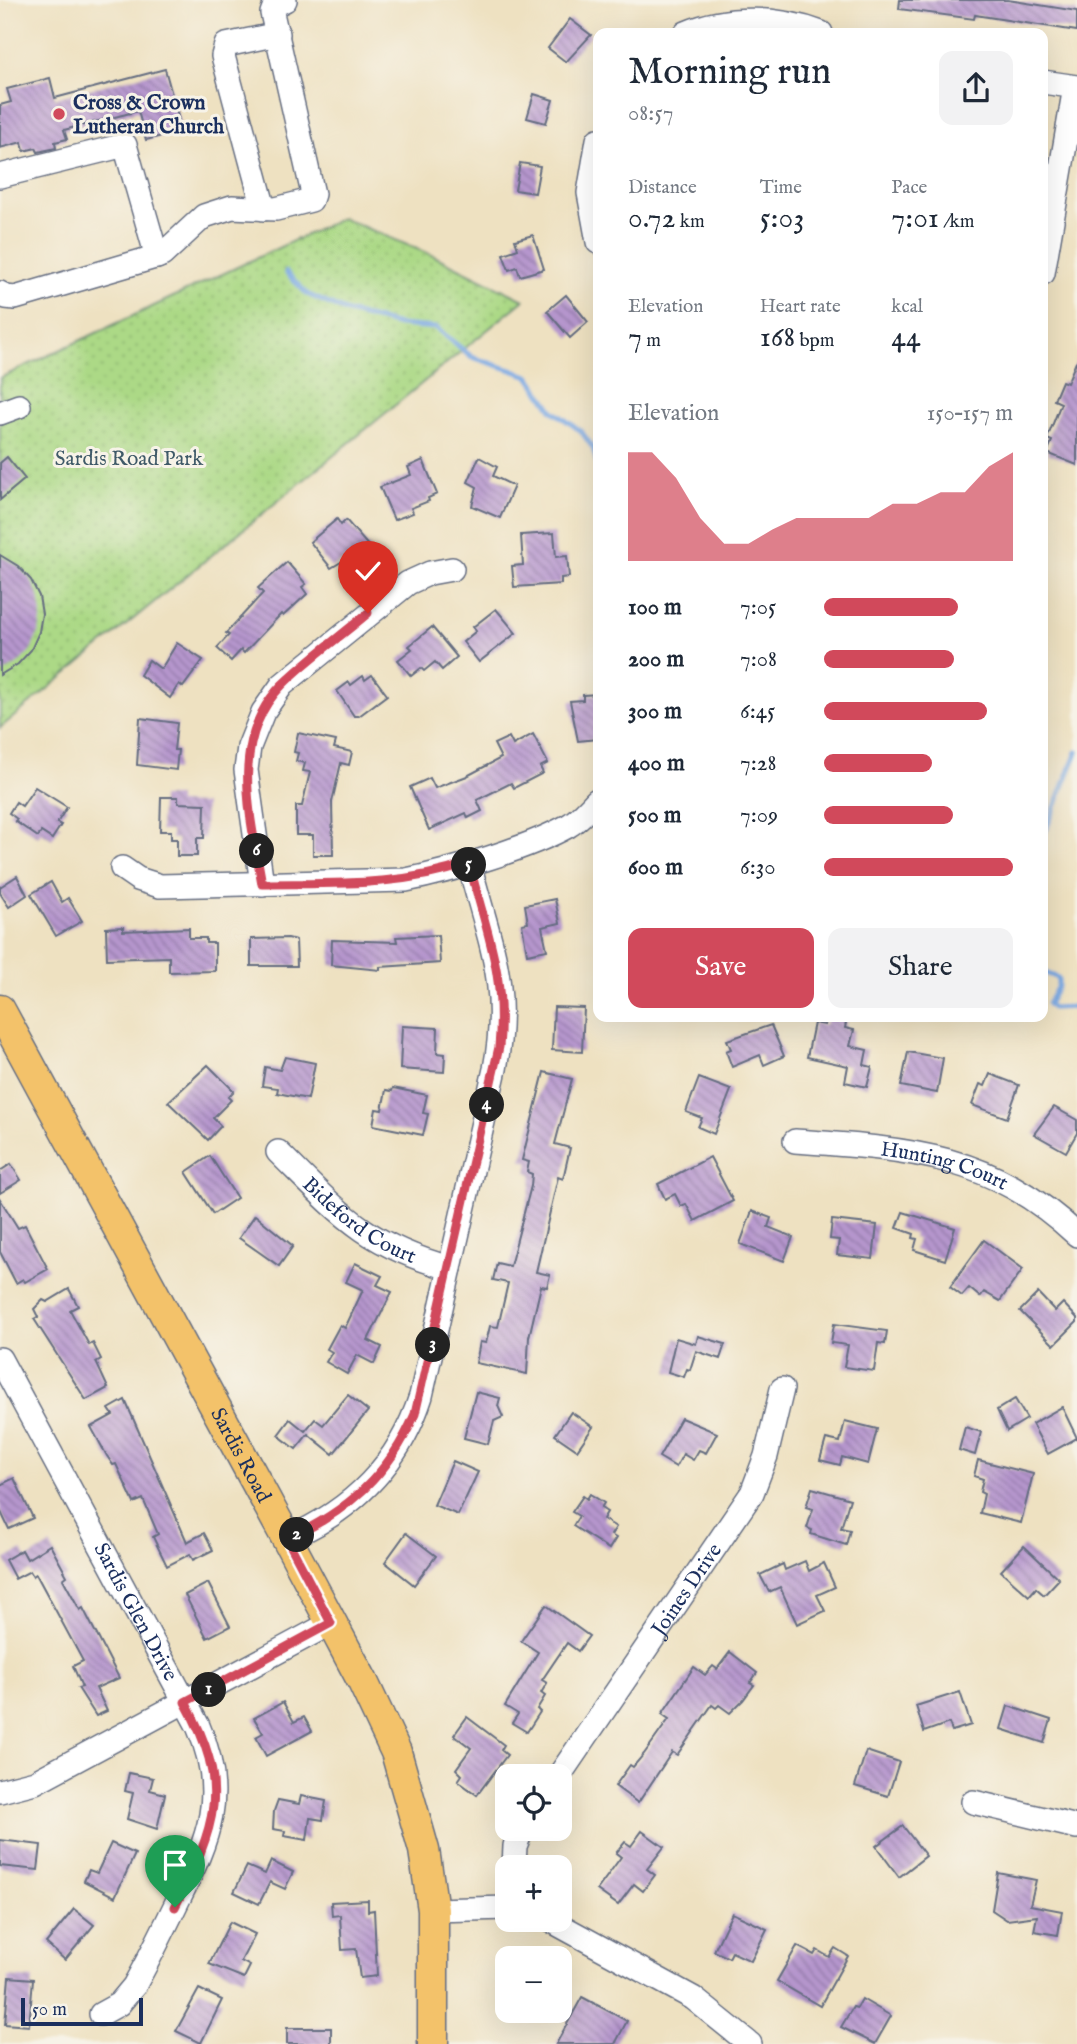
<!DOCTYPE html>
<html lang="en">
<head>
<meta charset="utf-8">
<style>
	body { margin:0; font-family:"IM FELL English",serif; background:#f2f2f3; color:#1f2937; height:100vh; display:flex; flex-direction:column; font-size:26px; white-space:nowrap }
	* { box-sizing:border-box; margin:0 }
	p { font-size:23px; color:#747a83 }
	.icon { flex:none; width:38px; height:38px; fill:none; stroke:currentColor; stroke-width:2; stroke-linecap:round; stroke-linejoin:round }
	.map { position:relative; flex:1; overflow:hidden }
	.panel { position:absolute; left:593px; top:28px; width:455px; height:994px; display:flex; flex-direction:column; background:#fff; border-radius:14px; box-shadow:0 7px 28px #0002 }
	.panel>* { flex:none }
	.tools { position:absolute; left:495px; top:1764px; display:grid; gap:14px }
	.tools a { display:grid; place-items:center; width:77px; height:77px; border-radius:14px; background:#fff; box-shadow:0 7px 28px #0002; font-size:35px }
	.scale { position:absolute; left:21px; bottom:18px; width:122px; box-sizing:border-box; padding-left:7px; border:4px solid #1b2f5e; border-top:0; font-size:19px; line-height:24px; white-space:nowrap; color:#1b2f5e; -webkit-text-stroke:5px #f7f3e8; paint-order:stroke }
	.pin { position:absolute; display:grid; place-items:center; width:60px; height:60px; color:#fff; margin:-72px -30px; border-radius:50% 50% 50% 0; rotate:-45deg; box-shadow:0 0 7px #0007 }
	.pin .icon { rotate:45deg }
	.km { position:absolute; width:35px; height:35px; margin:-18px; border-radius:50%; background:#222; color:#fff; font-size:19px; line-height:35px; text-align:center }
	.round { display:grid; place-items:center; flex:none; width:74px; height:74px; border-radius:14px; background:#f2f2f3 }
	.headline { display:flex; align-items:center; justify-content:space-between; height:119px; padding:0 35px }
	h1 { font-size:38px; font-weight:600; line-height:52px }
	.metrics { display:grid; grid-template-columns:repeat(3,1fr); gap:10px; height:119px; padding:7px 35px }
	.metrics div { display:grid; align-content:center }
	.metrics b { font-size:30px; font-weight:600 }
	.metrics small { font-size:19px; font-weight:400 }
	.metrics p { font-size:19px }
	.chart { height:196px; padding:14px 35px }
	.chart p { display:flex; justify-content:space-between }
	.chart svg { width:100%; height:126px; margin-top:7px; fill:#d1495b; opacity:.7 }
	.primary-button { display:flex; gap:14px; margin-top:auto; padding:14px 35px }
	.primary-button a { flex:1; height:80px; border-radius:14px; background:#d1495b; color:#fff; font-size:28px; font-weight:600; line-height:80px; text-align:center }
	.primary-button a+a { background:#f2f2f3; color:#1f2937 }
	ul { padding:0 35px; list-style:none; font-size:23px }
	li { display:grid; grid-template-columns:112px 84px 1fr; align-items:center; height:52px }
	li i { height:18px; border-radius:9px; background:#d1495b }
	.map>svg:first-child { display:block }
	.grass { fill:url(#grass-dots); stroke:#648472; stroke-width:2 }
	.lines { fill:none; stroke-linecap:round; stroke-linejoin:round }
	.stream { stroke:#79a8e3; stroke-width:5 }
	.building { fill:url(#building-back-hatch) }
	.minor-casing { stroke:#656d81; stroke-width:26 }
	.major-casing { stroke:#656d81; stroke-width:33 }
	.minor { stroke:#fff; stroke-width:23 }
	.major { stroke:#f3c26a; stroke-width:30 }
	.route-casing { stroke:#fff; stroke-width:14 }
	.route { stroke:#d1495b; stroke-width:9 }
	.poi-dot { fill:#d1495b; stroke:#f7f3e8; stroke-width:2.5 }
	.labels { text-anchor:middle; stroke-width:6; stroke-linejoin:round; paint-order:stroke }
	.poi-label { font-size:21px; font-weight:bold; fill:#1b2f5e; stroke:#f7f3e8; text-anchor:start }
	.park-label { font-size:21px; fill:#3f5a68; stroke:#f7f3e8 }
	.street-label { font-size:21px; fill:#1b2f5e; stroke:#f7f3e8 }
</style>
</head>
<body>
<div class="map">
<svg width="1077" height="2044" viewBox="0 0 1077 2044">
	<defs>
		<pattern id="grass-dots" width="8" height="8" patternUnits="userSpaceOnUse" patternTransform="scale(1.75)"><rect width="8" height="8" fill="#acd986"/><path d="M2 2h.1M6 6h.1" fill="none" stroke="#93bb76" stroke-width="1.8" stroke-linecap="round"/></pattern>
		<pattern id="building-back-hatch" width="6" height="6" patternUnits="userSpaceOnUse" patternTransform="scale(1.75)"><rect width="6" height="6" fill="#b696cd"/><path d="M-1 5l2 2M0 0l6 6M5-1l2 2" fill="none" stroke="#937baa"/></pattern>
	</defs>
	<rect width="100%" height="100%" fill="#f7f3e8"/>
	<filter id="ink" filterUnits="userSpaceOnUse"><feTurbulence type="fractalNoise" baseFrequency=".0143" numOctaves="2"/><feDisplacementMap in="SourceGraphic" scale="14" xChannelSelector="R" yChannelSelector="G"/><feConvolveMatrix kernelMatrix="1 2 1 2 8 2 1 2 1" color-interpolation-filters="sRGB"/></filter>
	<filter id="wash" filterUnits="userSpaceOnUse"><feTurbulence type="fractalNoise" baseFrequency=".00686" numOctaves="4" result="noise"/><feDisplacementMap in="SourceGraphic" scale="28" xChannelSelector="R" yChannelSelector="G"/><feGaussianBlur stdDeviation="1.57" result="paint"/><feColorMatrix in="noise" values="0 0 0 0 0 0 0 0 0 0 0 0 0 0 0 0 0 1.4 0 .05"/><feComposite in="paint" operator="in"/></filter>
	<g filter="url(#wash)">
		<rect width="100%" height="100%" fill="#eee1c1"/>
		<polygon class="grass" points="342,218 434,256 524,300 0,728 0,378"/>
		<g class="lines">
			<g class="stream">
				<polyline points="286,272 307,294 347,312 399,325 436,328 472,357 529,376 553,411 581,431 593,448 598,466"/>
				<polyline points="1043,837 1077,752"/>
				<polyline points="1043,972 1058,978 1058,986 1048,1004 1052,1008 1077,1007"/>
			</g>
		</g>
		<g id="blocks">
			<g class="building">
				<polygon points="900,0 1008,0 1077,11 1077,31 975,15 974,19 899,9"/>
				<polygon points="570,19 591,35 566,62 548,48"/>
				<polygon points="165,69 182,131 146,140 138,111 64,130 67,139 55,142 56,148 38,152 36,148 24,151 22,142 0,148 0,105 11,102 7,89 50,78 55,98"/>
				<polygon points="534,94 553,100 546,123 527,118"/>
				<polygon points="520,163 540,166 535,193 515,190"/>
				<polygon points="533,235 544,269 520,276 517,267 509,270 503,254 518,249 515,240"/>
				<polygon points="566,295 588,322 570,338 547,311"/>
				<polygon points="1077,360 1077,465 1047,453 1052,441 1047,439 1061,403 1054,400 1062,381 1067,383"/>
				<polygon points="7,457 25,479 0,500 0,463"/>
				<polygon points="479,457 497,467 493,476 514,486 500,518 472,506 477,487 468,482"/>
				<polygon points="423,460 437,494 428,498 429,501 411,508 413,513 394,520 380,487 411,475 408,467"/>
				<polygon points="337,519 341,525 346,520 371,549 356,561 351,556 331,568 310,542"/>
				<polygon points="554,533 556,557 567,556 569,577 561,578 561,584 514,587 512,566 523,565 521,535"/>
				<polygon points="0,555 18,566 31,580 39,596 42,614 39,632 31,650 18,664 0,675"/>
				<polygon points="287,562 306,584 302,587 307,594 283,616 281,614 244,653 241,650 231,661 217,648 229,635 226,633 263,593 258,588"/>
				<polygon points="496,609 516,633 479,662 463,642 476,631 473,627"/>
				<polygon points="432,627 457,657 442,670 435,662 424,671 421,668 411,676 398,660 412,649 409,646"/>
				<polygon points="177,643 203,660 183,687 179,684 170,698 140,675 149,660 161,669"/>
				<polygon points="372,675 387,695 359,716 354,716 337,691 349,682 351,685 363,676 365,680"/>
				<polygon points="598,694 597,739 578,741 570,701 583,700 583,695"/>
				<polygon points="140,718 177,723 174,750 178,750 176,770 137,765"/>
				<polygon points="298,733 336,741 334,748 352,752 349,765 341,763 332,802 333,855 313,855 313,835 296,835 296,806 302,806 310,772 303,771 305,763 296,761 298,753 294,752"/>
				<polygon points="533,734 548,763 540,767 543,773 514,788 511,783 477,800 482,811 468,818 466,813 429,830 410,787 430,778 435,788 467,776 501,758 494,744 509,737 513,745"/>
				<polygon points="35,787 67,807 57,823 61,825 52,839 41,832 38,837 15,821 17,819 9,813 16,802 22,806"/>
				<polygon points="161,797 178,797 178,803 205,804 204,838 197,838 197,856 177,856 177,839 171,839 171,831 160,831"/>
				<polygon points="17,876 27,895 9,907 0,893 0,887"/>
				<polygon points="51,882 62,902 68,898 82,921 56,936 31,894"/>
				<polygon points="555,899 560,923 542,927 547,950 527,954 522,924 528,923 525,905"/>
				<polygon points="123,927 123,931 189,928 189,938 206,938 206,943 215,943 215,971 169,972 169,957 107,959 106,928"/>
				<polygon points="438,935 440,963 380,967 380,970 331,965 332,940 397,942 396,937"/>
				<polygon points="288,938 296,940 297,966 251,966 251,939"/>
				<polygon points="554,1007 584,1008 582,1052 552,1050"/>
				<polygon points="827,1017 847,1017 845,1028 854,1030 850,1046 867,1050 864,1065 872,1067 867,1087 845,1082 848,1066 807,1057 814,1023 825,1025"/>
				<polygon points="771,1025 784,1056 764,1065 760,1055 732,1067 726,1051 731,1049 727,1040"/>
				<polygon points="402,1026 438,1028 437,1053 445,1054 444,1072 400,1069"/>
				<polygon points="908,1052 943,1058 937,1093 901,1086"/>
				<polygon points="285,1057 315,1063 308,1099 277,1093 278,1088 262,1086 265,1067 280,1070"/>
				<polygon points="208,1065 234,1091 228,1097 231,1100 213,1118 221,1126 208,1140 168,1102"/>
				<polygon points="544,1072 572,1079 555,1144 570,1148 563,1179 558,1177 536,1272 550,1275 547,1287 541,1286 529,1337 527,1374 476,1363 480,1342 486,1343 490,1326 498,1327 508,1283 493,1280 497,1263 510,1266 531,1186 532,1174 527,1172 529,1162 522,1160"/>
				<polygon points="990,1074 1019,1085 1007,1118 972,1105 980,1084 985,1086"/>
				<polygon points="699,1078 731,1090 714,1134 698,1127 702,1118 686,1112"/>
				<polygon points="393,1088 427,1095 423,1113 428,1114 423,1135 373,1125 376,1109 382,1110 386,1090 392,1091"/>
				<polygon points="1054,1107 1077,1120 1077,1133 1066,1152 1034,1134"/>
				<polygon points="210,1156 237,1198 213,1214 186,1172"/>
				<polygon points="710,1157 733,1201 695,1221 686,1204 681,1206 675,1194 665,1199 658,1184"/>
				<polygon points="11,1164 21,1180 0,1193 0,1171"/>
				<polygon points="0,1199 18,1228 25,1225 48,1269 25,1282 23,1279 16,1283 0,1252"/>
				<polygon points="752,1211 771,1218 768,1227 793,1237 784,1261 740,1244"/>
				<polygon points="903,1212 955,1228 945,1260 914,1250 917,1239 913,1238 914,1234 897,1228"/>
				<polygon points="255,1215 293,1246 279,1266 239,1238"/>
				<polygon points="832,1220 877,1225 873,1259 837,1255 839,1240 830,1239"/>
				<polygon points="984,1240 1023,1269 1000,1301 984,1292 980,1297 969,1288 962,1296 950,1287"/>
				<polygon points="355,1263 382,1276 377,1285 392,1292 368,1340 382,1347 374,1364 357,1355 347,1374 326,1362 332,1352 327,1349 340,1325 345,1328 363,1290 346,1282"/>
				<polygon points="69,1289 78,1306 70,1310 89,1345 93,1343 101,1359 96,1362 108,1388 86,1400 34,1319 38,1317 34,1309 43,1300 47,1302"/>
				<polygon points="1038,1293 1055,1311 1063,1303 1077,1318 1077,1322 1054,1345 1020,1311"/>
				<polygon points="834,1324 887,1331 885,1344 878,1343 874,1371 844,1367 848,1345 831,1343"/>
				<polygon points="698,1336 725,1344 720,1359 696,1351 690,1370 687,1369 684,1377 668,1372 676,1338 696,1344"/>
				<polygon points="476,1392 500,1398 498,1406 503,1417 494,1421 488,1444 464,1438"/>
				<polygon points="348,1395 368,1411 333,1454 308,1434 296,1449 278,1435 290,1419 305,1431 315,1419 323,1425"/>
				<polygon points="1015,1399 1027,1419 1007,1431 997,1410"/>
				<polygon points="125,1400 187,1542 204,1533 213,1550 193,1560 190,1554 167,1566 153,1537 158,1534 143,1499 134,1503 116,1464 113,1465 107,1456 91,1427 113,1415 109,1409"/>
				<polygon points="1062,1407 1077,1438 1048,1454 1032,1424"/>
				<polygon points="571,1412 593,1427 577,1450 555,1435"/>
				<polygon points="681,1418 717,1433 706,1453 699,1450 693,1460 683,1454 676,1467 659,1457"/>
				<polygon points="845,1421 877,1429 868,1464 842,1457 840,1465 820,1460 826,1439 840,1442"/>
				<polygon points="965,1427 981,1432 975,1455 959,1450"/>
				<polygon points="978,1460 1033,1474 1021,1523 980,1513 984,1494 980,1492 983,1479 974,1476"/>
				<polygon points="453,1461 478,1472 458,1515 434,1505"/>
				<polygon points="14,1478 33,1518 9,1529 0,1510 0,1485"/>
				<polygon points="812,1488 850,1499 841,1528 850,1530 846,1545 811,1534 812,1530 807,1528 813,1509 806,1507"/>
				<polygon points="590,1494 604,1503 601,1508 607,1512 603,1519 616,1527 611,1535 616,1538 609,1549 573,1526 579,1516 572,1512 583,1496 587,1499"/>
				<polygon points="406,1533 436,1556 414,1585 385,1562"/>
				<polygon points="50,1545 67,1576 63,1579 80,1610 83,1608 119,1678 96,1688 107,1711 96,1716 78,1688 82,1687 73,1666 83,1661 36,1574 33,1576 30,1571 15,1579 5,1560 22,1550 27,1559"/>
				<polygon points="1024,1546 1059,1579 1044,1595 1036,1588 1029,1596 1001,1571"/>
				<polygon points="805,1561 809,1571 824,1563 835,1587 817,1595 825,1611 797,1624 780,1587 769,1592 760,1575 783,1564 785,1570"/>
				<polygon points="208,1583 230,1626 207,1638 185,1595"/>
				<polygon points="546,1605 589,1636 578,1651 567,1643 542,1680 547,1683 541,1693 545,1696 537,1709 540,1712 527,1732 512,1723 518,1714 505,1706 538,1652 521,1641"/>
				<polygon points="730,1652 757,1673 750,1683 754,1685 743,1700 730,1713 719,1705 716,1708 712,1705 677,1755 672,1752 638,1803 615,1786 630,1765 633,1767 644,1754 669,1719 662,1714 694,1667 705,1675 713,1666 717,1669"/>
				<polygon points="960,1692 971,1725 952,1731 949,1723 924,1732 916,1706"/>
				<polygon points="283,1702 294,1722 304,1717 312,1731 266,1756 256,1737 263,1733 254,1718"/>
				<polygon points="1008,1706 1051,1720 1044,1743 1001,1729"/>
				<polygon points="467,1717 504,1745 501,1750 507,1755 477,1795 458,1781 462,1775 456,1769 471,1748 454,1735"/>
				<polygon points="866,1751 899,1762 888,1796 855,1786"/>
				<polygon points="129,1773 153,1778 150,1790 165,1794 157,1829 127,1819 133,1793 125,1791"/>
				<polygon points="301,1796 326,1801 323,1820 310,1818 307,1840 284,1836 285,1831 273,1829 274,1811 278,1800 299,1804"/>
				<polygon points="903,1826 926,1856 899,1877 876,1846"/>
				<polygon points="642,1831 664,1847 647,1869 655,1875 643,1891 634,1884 618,1905 597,1890 621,1857 616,1853 625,1842 631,1846"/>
				<polygon points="0,1840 41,1845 38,1870 0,1866"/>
				<polygon points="111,1843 135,1854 115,1897 84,1881 89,1870 97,1873"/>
				<polygon points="271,1861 293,1872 285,1889 270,1882 259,1904 234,1892 247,1866 265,1874"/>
				<polygon points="998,1873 1036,1880 1030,1905 1062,1911 1058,1935 1034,1931 1037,1916 1007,1920 992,1910"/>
				<polygon points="368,1900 368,1911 374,1910 377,1976 360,1978 356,1949 342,1950 340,1915 332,1916 331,1902"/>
				<polygon points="74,1909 94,1925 65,1960 46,1943"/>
				<polygon points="732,1913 767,1929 751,1961 732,1952 729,1958 714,1951"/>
				<polygon points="230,1922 255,1934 241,1961 250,1966 244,1978 209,1964"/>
				<polygon points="797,1946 814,1955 817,1950 829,1957 835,1948 848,1956 820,2006 777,1981"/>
				<polygon points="9,1977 33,1979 29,2026 5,2024"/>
				<polygon points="199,1989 222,2000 201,2043 176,2031"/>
				<polygon points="582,1997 627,2021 615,2044 556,2044"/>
				<polygon points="862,1999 891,2016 875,2044 841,2027 853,2007 857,2008"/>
				<rect x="287" y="2028" width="44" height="16"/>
			</g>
		</g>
	</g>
	<g filter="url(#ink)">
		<use href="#blocks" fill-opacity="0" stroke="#656d81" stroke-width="2"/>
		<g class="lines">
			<defs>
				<g id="minor">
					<path d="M686,33C727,15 779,17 821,33"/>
					<polyline points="1043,82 1077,87"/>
					<polyline points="598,140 589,193 598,242"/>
					<polyline points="0,176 125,145 157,257"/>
					<polyline points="264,209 223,56 226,45 278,34"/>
					<polyline points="1043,273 1075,87"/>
					<polyline points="0,293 6,297 15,298 162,255 204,216 232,207 276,209 311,200 313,194 272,13 275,5 285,0"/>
					<polyline points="0,413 19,406"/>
					<path d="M122,868L138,879L160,886L406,880C452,871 528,848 568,826C579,820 588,809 597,800"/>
					<polyline points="262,884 246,770 249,747 263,712 282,685 408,583 430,573 452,569"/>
					<path id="s1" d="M795,1141C908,1149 990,1153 1077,1235"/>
					<path id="s2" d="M278,1152C339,1212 365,1245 450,1268"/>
					<path id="s3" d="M0,1359L198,1726C228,1794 209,1838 178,1900C164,1929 150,1958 134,1986L119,2004L101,2014"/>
					<path d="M287,1539C353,1510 399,1465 421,1396L495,1069C511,984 489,942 469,863"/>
					<path id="s4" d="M559,1776L752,1493L766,1456L782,1389"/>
					<polyline points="0,1791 35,1782 331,1623"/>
					<polyline points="973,1802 1077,1827"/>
					<polyline points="514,1867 515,1846 522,1829"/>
					<polyline points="433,1910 508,1908"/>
					<polyline points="550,1920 693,1998 750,2044"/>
				</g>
				<g id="major">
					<path id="s5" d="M0,1010L287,1539L363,1682L396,1752L424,1850L433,1910V2044"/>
				</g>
			</defs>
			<use href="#minor" class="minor-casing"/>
			<use href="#major" class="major-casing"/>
			<use href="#minor" class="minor"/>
			<use href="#major" class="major"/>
		</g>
	</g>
	<g class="lines" filter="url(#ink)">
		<defs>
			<path id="route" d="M175,1907C216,1825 232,1787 185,1702L331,1623L287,1539C347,1512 389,1475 415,1414L499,1047C506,973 486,932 469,863C402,887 332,883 262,884C251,818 228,740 282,685C308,659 340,637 368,613"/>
		</defs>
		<use href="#route" class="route-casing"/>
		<use href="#route" class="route"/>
	</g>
	<circle class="poi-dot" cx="59" cy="114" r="7"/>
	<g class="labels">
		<g class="poi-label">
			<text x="73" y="109">Cross &amp; Crown<tspan x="73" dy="24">Lutheran Church</tspan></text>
		</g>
		<g class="park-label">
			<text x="129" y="465">Sardis Road Park</text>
		</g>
		<g class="street-label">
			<text dy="7" stroke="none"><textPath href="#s1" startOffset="152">Hunting Court</textPath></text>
			<text dy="7" stroke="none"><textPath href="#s2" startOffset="107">Bideford Court</textPath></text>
			<text dy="7" stroke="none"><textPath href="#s5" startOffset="506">Sardis Road</textPath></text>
			<text dy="7" stroke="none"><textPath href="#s4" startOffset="226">Joines Drive</textPath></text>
			<text dy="7" stroke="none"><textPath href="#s3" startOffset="287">Sardis Glen Drive</textPath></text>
		</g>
	</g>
</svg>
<div class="tools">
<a><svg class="icon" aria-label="locate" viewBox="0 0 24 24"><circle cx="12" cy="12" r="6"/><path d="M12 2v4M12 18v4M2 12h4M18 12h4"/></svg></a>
<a>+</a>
<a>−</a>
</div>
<div class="scale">50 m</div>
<div class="pin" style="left:175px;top:1907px;background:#1e9e55"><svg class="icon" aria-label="arrive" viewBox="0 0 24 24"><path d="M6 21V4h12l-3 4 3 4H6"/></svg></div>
<div class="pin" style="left:368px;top:613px;background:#d93025"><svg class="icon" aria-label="check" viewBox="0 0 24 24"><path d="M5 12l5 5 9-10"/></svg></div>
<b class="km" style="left:209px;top:1690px">1</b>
<b class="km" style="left:297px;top:1535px">2</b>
<b class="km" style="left:433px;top:1345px">3</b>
<b class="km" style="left:487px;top:1105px">4</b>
<b class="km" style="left:469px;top:865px">5</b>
<b class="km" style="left:257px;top:851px">6</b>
<section class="panel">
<div class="headline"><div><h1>Morning run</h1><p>08:57</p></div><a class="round"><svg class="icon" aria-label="share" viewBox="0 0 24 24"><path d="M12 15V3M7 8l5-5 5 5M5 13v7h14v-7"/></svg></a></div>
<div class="metrics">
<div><p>Distance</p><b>0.72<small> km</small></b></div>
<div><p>Time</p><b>5:03</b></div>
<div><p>Pace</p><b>7:01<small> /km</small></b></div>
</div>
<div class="metrics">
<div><p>Elevation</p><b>7<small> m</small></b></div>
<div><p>Heart rate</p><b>168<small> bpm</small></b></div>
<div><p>kcal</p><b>44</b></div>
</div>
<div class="chart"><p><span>Elevation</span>150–157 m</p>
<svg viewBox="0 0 160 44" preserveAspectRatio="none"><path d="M0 44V6L10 6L20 15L30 29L40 38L50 38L60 33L70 29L80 29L90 29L100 29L110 24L120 24L130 20L140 20L150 11L160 6V44z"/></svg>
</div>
<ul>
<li><b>100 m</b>7:05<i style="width:71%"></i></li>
<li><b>200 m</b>7:08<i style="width:69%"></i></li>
<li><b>300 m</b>6:45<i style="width:86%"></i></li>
<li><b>400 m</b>7:28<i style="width:57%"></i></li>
<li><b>500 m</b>7:09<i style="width:68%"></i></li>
<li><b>600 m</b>6:30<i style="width:100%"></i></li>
</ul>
<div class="primary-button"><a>Save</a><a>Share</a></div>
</section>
</div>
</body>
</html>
